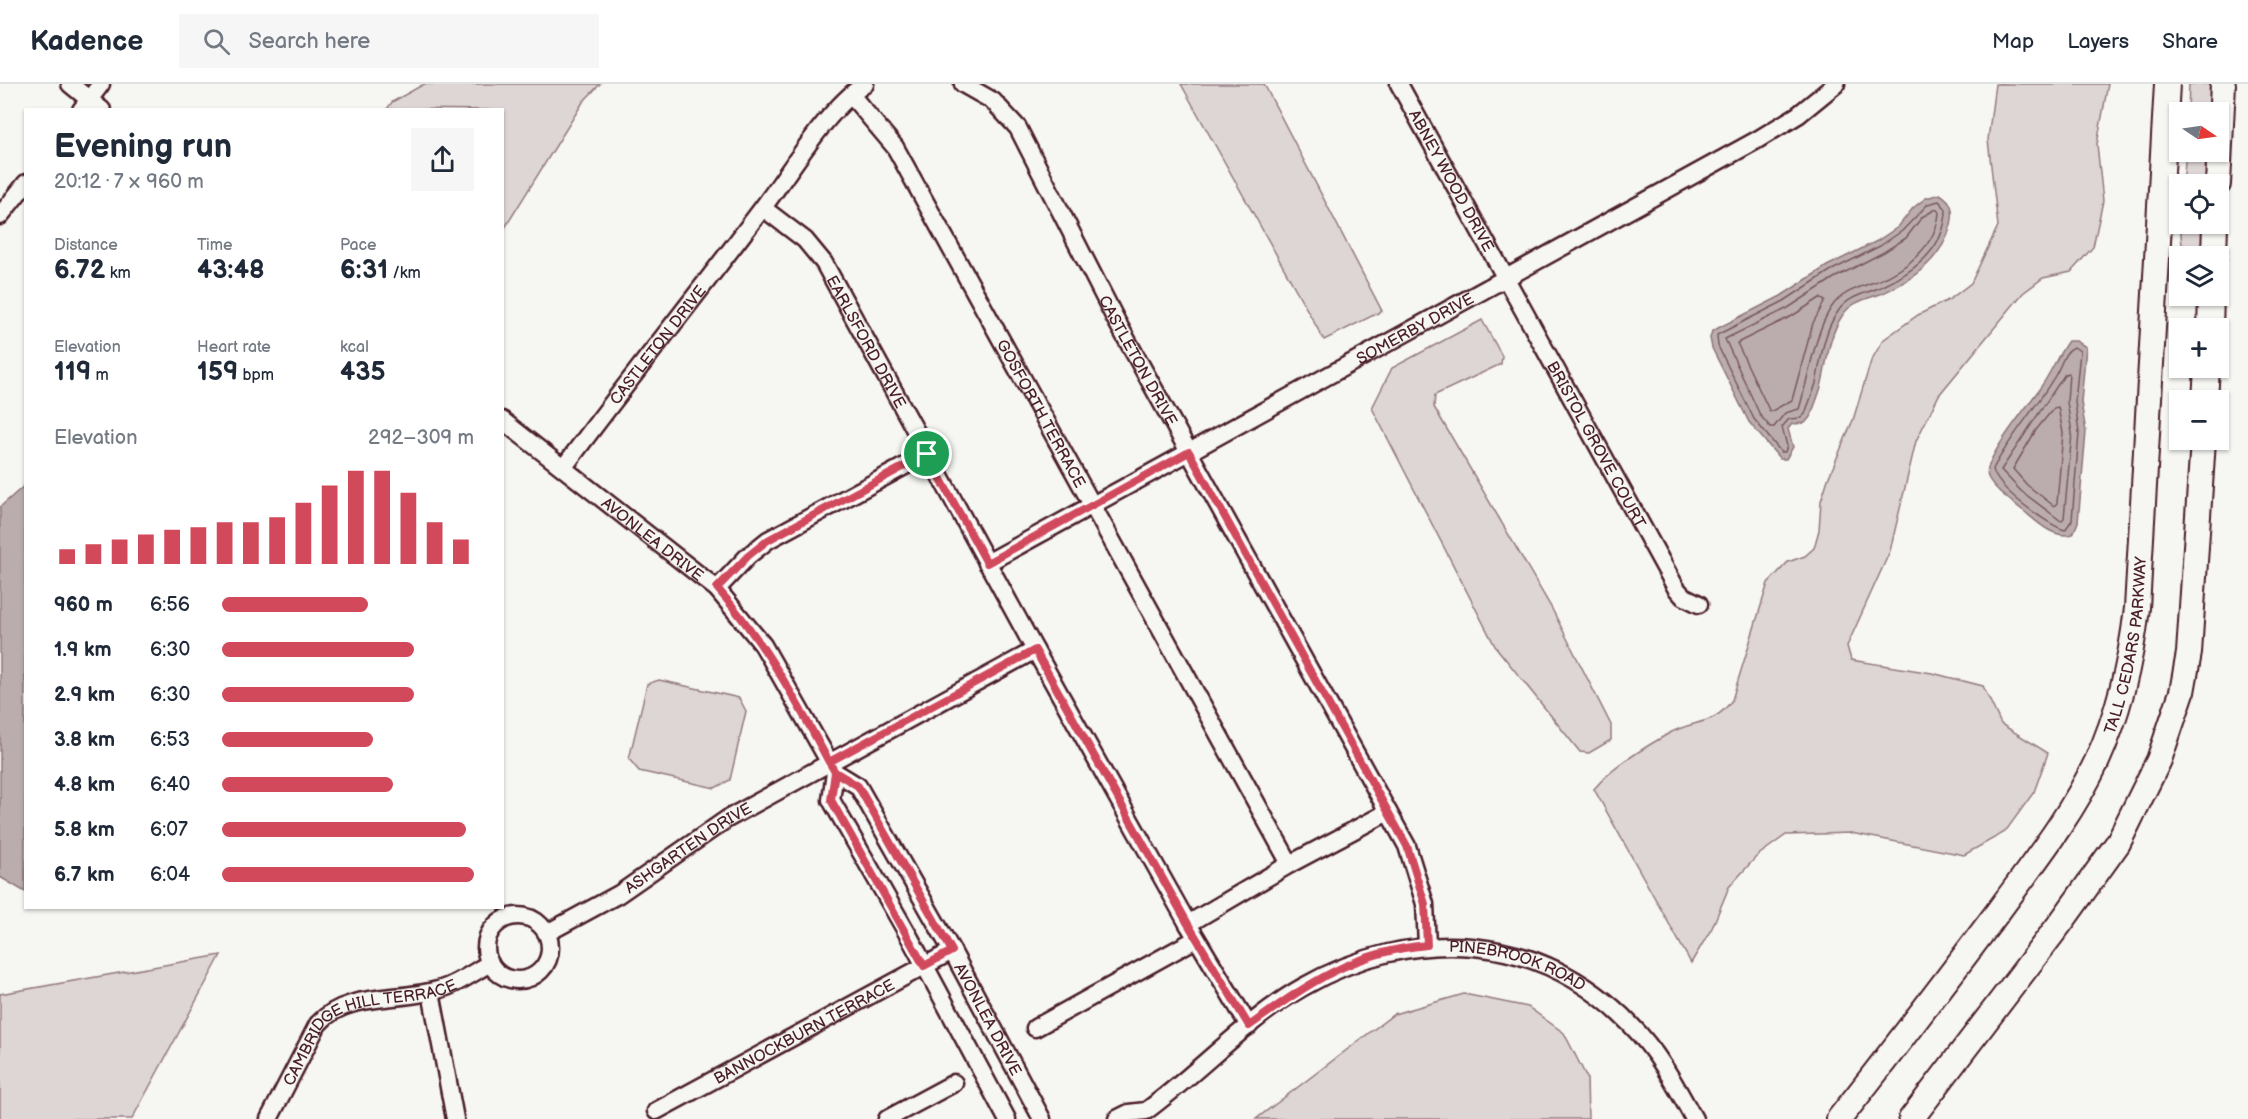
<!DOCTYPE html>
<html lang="en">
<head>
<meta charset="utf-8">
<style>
	body { margin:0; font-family:"Balsamiq Sans",sans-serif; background:#f6f6f7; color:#1f2937; height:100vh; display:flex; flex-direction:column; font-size:22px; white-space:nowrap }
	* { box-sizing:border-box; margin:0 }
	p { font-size:20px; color:#747a83 }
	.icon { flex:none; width:33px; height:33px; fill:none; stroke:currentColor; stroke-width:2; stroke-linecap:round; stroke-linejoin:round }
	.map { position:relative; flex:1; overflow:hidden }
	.details { position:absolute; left:24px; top:24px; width:480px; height:801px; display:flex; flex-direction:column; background:#fff; border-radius:0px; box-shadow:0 2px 4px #0004 }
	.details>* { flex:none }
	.needle { width:39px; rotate:103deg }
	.fabs { position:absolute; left:2169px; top:18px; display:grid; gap:12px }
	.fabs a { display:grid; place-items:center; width:60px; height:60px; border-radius:0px; background:#fff; box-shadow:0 2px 4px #0004; font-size:30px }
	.pin { position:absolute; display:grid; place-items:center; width:51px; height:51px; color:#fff; margin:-26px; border:3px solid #fff; border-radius:50%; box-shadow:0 2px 6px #0007 }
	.round { display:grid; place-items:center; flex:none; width:63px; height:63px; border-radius:0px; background:#f6f6f7 }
	.head { display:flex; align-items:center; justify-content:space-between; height:102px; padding:0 30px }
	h1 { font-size:33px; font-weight:700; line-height:45px }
	.metrics { display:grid; grid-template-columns:repeat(3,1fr); gap:9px; height:102px; padding:6px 30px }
	.metrics div { display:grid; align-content:center }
	.metrics b { font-size:26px; font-weight:700 }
	.metrics small { font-size:16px; font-weight:400 }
	.metrics p { font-size:16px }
	.chart { height:168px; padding:12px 30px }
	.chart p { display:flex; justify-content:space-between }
	.chart svg { width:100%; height:108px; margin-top:6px; stroke:#d1495b; stroke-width:6 }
	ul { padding:0 30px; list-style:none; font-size:20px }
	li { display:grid; grid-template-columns:96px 72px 1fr; align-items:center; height:45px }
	li i { height:15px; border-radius:8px; background:#d1495b }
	header { display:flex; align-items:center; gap:36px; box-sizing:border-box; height:84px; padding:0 30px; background:#fff; border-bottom:2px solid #e0e1e3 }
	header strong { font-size:28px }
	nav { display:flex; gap:33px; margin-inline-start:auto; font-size:21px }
	.search { width:420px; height:54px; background:#f6f6f7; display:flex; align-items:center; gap:15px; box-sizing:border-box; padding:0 21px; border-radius:0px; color:#747a83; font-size:22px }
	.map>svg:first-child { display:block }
	.green { fill:#ddd6d5; stroke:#947a80; stroke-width:1.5 }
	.water { fill:#bbadae; stroke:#8e747a; stroke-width:1.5 }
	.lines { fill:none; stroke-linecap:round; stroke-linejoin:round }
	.shore { stroke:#77585f; stroke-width:1.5 }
	.minor-casing { stroke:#4a1f2b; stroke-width:21 }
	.secondary-casing { stroke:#4a1f2b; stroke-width:28 }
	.minor { stroke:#f6f6f2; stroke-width:16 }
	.secondary { stroke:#f6f6f2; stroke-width:24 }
	.route-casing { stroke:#fff; stroke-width:12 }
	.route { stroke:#d1495b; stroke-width:8 }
	.labels { text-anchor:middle; stroke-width:6; stroke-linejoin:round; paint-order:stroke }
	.street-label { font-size:16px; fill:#4a1f2b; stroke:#f6f6f2 }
</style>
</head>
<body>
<header>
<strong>Kadence</strong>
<div class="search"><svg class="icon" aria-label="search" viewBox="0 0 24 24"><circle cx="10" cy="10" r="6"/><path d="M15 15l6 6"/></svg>Search here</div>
<nav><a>Map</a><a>Layers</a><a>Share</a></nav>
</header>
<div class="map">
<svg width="2248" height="1035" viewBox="0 0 2248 1035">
	<rect width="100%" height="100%" fill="#f6f6f2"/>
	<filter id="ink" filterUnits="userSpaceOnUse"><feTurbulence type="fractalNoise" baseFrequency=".0167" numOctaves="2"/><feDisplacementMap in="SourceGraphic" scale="12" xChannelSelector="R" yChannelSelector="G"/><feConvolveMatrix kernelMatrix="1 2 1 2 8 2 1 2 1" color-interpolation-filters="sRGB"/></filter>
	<g filter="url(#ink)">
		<g class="green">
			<polygon points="424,0 600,0 583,18 503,147 502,26 387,25 392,18"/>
			<polygon points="1181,0 1264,0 1382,227 1324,256"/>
			<path d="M1995,0H2108L2097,60L2103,117L2093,163L2071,188L2043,194L2023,209L1939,311L1916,357L1890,467L1847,562L1851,576L1932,589L1983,602L2001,640L2048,669L2034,708L2005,748L1964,771L1851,749L1786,751L1757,772L1729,803L1712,844L1691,879L1594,705C1612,683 1643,664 1668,650C1693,635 1714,643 1732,616L1768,499L1788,478L1805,472L1814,464L1819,446L1821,417L1828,395L1853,336L1871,277L1883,256L1918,231L1950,215L1971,199L1998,142L1988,56Z"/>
			<polygon points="2189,0 2210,0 2211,28 2188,28"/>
			<polygon points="2186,68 2209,68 2207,100 2183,100"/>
			<polygon points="2180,140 2204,140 2202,162 2198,172 2183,172"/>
			<polygon points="1482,236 1502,272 1501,280 1435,311 1434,323 1551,523 1611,641 1611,656 1589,669 1580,668 1495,562 1372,324 1392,284"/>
			<polygon points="659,596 739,614 746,627 730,696 715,704 639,687 629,675 647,600"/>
			<polygon points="221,871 132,1035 0,1035 0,910"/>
			<polygon points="1464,910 1528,923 1564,949 1587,994 1588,1035 1256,1035 1394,930"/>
		</g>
		<g class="water">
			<path d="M1940,110C1953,118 1954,127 1951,141C1942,174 1914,195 1885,208C1869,215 1852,216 1842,232C1828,253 1827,280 1821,303C1818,313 1814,323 1810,333L1805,339L1792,340L1788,345L1793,363L1786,375H1780L1749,338L1712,264L1710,254L1712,247L1781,212L1827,182L1877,157L1898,143L1913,124L1926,114Z"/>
			<path d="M2068,257H2076L2086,263L2081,318L2086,348L2078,438L2073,450C2054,455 2038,439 2025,428C2014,419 1994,406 1988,393C1981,377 2030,320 2040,304C2051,289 2057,272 2068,257Z"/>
			<polygon points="25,401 25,808 0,793 0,423"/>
		</g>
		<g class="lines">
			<g class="shore">
				<path d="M1939,117L1946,125C1946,163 1915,187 1883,202C1866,210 1848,211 1837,229C1823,249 1821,276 1816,299C1813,310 1808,320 1805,330L1801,334L1789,335L1782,343L1787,362L1785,368H1781L1754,335L1718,262L1717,251L1784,217L1830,187L1880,162L1902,147L1928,120Z"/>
				<path d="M1936,125L1939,128C1937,161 1906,186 1877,197C1859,204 1842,207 1831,224C1815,247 1808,297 1799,325L1785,329L1774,343H1770L1760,331L1725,255L1788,224L1834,194L1884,168L1906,154L1922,133Z"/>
				<polygon points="1820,214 1825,217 1813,239 1792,316 1770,328 1737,259 1792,232"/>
				<path d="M2074,263L2080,267L2075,318L2079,349L2072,436L2065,446C2048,441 1996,404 1993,385C2011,351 2037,323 2056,290C2062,280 2064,267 2074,263Z"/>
				<polygon points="2069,289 2067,318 2072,349 2064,434 2061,437 2021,407 2001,386 2065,290"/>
				<polygon points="2058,323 2063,349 2057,419 2054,422 2027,401 2013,385 2036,346 2054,324"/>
			</g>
			<defs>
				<g id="minor">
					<polyline points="70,0 102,26"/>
					<path id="s1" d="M963,0L993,17L1018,44L1117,238L1407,762L1425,820L1427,861"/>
					<path id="s2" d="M1399,0L1676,504L1683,512L1699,520"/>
					<path id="s3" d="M851,11L895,63L1290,780"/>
					<polyline points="81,26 101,0"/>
					<path id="s4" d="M763,124L805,156L824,179L1035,566L1188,840L1249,942"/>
					<polyline points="0,132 26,99"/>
					<path id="s5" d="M502,336L717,505L763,561L835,688L858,702L952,867L1042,1035"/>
					<path id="s6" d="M564,383C629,295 698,210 764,122C791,86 828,24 865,0"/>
					<path id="s7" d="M987,479L1757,56L1798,31L1836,0"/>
					<polyline points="717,505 748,472 768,456 927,370"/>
					<polyline points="835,688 831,716 910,854 1007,1035"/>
					<circle cx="518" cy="864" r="32"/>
					<polyline points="1188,840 1290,780 1388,728"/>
					<path id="s8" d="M547,849L619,810L727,735L1035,566"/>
					<polyline points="431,908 455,1035"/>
					<polyline points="1035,944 1196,855"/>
					<path id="s9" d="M656,1027L952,867"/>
					<path id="s10" d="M269,1035L318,940C347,907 402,918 441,905C458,900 474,888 490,879"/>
					<polyline points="887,1035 954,999"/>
					<path id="s11" d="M1117,1035L1129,1029L1146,1027C1198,989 1248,934 1303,903C1413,840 1540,847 1631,941C1658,968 1676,1002 1694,1035"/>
				</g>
				<g id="secondary">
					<polyline points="2218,100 2223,0"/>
					<polyline points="2214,172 2215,140"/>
					<polyline points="2210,244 2211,212"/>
					<polyline points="2205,316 2207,284"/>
					<path id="s12" d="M1839,1035C1893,967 1945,898 1997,829C2032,781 2071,732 2097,677C2119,629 2131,576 2137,524L2167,0"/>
					<polyline points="1911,1035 2062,837 2118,759 2159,676 2182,608 2189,569 2203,356"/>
				</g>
			</defs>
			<use href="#minor" class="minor-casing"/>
			<use href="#secondary" class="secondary-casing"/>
			<use href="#minor" class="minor"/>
			<use href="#secondary" class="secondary"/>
		</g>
	</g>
	<g class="lines" filter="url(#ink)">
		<defs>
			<path id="route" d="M927,370L768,456L748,472L717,504C764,557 796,616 829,678L835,688L831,716L924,882L952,867L858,702L835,688L829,678L1035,566L1188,840L1249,942C1308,900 1352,868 1427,861L1425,820L1407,762L1189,368L987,479L927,370"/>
		</defs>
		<use href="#route" class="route-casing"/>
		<use href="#route" class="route"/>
	</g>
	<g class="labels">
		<g class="street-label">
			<text dy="6" stroke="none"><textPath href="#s2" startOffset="110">ABNEY WOOD DRIVE</textPath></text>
			<text dy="6" stroke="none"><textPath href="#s7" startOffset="488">SOMERBY DRIVE</textPath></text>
			<text dy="6" stroke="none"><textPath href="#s4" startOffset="172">EARLSFORD DRIVE</textPath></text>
			<text dy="6" stroke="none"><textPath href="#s6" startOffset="154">CASTLETON DRIVE</textPath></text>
			<text dy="6" stroke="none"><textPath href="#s1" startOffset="333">CASTLETON DRIVE</textPath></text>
			<text dy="6" stroke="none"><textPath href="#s3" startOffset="372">GOSFORTH TERRACE</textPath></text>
			<text dy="6" stroke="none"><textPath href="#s2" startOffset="411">BRISTOL GROVE COURT</textPath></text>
			<text dy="6" stroke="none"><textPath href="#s5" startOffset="192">AVONLEA DRIVE</textPath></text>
			<text dy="6" stroke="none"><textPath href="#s12" startOffset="562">TALL CEDARS PARKWAY</textPath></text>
			<text dy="6" stroke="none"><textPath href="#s8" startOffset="165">ASHGARTEN DRIVE</textPath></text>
			<text dy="6" stroke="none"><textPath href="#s11" startOffset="456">PINEBROOK ROAD</textPath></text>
			<text dy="6" stroke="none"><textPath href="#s5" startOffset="786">AVONLEA DRIVE</textPath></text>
			<text dy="6" stroke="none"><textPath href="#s9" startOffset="168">BANNOCKBURN TERRACE</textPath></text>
			<text dy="6" stroke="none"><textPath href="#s10" startOffset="146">CAMBRIDGE HILL TERRACE</textPath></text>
		</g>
	</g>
</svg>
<div class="fabs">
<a><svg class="needle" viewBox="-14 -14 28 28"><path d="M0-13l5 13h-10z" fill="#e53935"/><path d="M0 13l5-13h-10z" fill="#747a83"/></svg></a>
<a><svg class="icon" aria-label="locate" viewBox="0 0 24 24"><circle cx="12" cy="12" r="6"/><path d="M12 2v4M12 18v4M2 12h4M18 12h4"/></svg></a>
<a><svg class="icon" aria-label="layers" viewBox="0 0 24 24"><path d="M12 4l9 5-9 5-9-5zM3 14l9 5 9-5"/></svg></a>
<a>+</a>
<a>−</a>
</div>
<div class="pin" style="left:927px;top:370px;background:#1e9e55"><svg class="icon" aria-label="arrive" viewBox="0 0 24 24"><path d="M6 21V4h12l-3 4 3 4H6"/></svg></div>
<section class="details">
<div class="head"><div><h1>Evening run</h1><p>20:12 · 7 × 960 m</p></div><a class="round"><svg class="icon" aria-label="share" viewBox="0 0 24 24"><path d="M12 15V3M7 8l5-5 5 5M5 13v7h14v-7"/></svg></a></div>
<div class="metrics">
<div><p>Distance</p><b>6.72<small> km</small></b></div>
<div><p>Time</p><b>43:48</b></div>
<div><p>Pace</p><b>6:31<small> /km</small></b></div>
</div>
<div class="metrics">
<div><p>Elevation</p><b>119<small> m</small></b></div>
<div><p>Heart rate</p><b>159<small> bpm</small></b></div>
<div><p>kcal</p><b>435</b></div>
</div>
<div class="chart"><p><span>Elevation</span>292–309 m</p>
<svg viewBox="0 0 160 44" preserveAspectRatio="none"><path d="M5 44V38M15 44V36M25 44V34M35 44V32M45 44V30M55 44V29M65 44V27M75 44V27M85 44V25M95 44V19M105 44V12M115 44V6M125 44V6M135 44V15M145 44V27M155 44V34"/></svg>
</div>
<ul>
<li><b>960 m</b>6:56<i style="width:58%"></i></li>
<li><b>1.9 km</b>6:30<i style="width:76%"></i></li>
<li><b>2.9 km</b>6:30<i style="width:76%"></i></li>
<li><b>3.8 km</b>6:53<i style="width:60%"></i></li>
<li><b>4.8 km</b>6:40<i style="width:68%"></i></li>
<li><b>5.8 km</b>6:07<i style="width:97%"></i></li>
<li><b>6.7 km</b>6:04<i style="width:100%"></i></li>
</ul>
</section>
</div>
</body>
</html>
